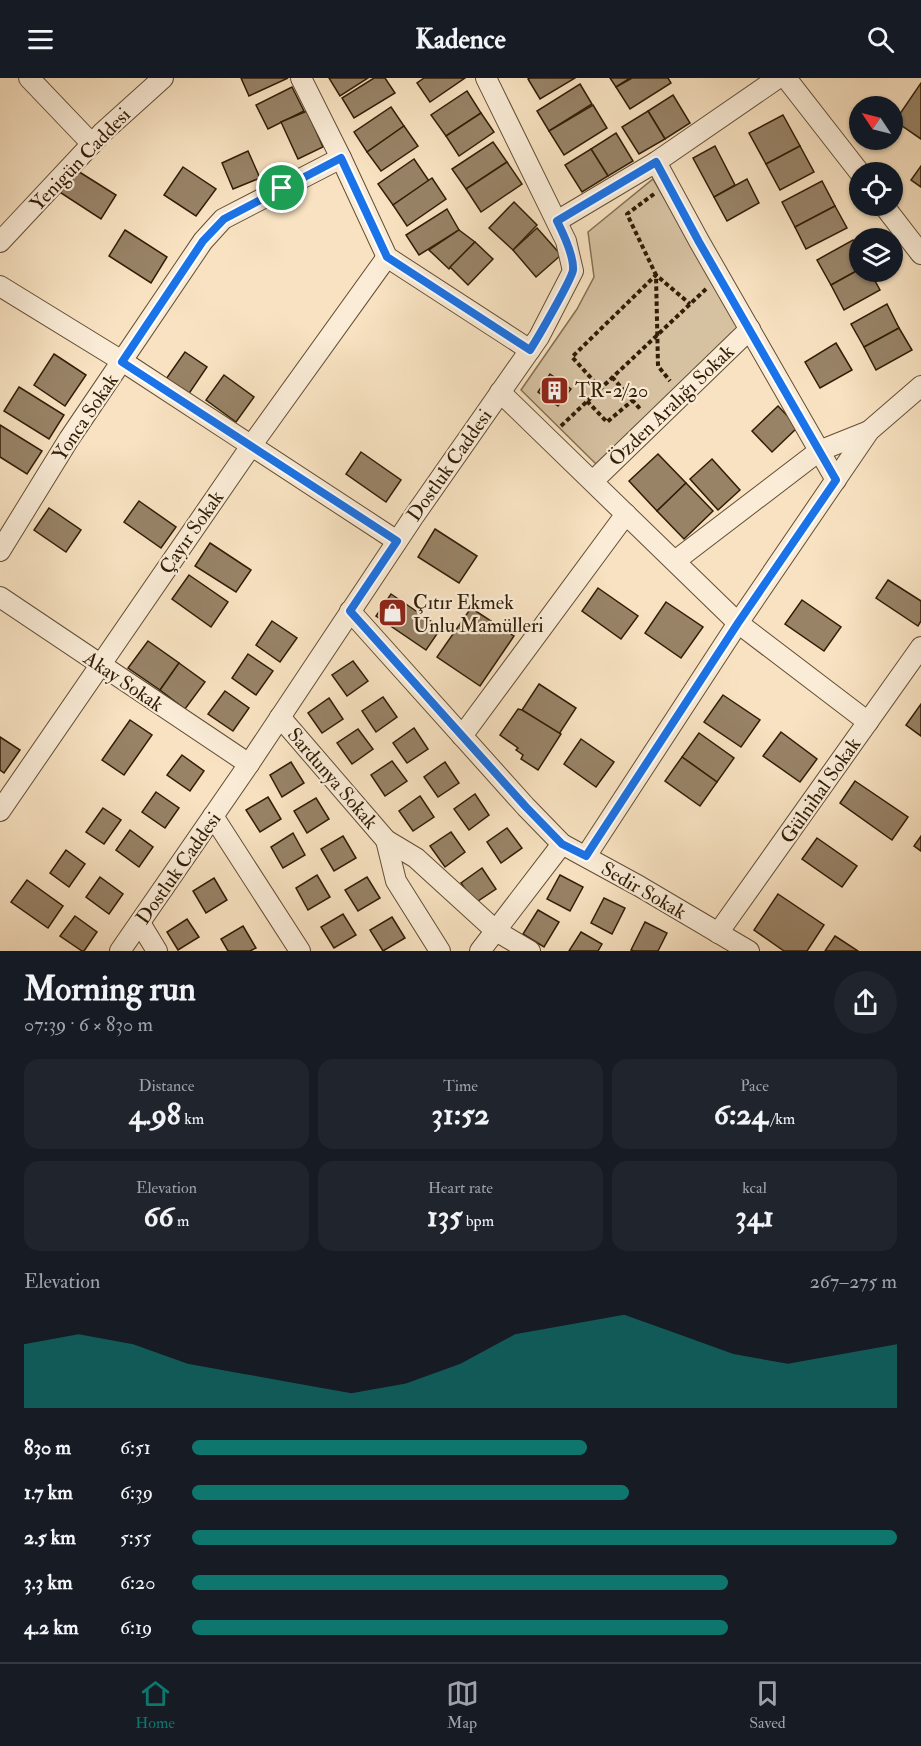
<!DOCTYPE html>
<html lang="en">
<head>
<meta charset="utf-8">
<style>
	body { margin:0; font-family:"IM FELL Double Pica",serif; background:#20242c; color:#f1f3f6; height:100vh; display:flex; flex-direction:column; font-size:22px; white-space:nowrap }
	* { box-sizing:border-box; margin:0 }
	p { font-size:20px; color:#9ea1a6 }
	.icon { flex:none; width:33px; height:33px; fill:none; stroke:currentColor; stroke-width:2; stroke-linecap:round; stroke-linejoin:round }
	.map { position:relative; height:873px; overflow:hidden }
	.drawer { display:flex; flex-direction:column; background:#171b24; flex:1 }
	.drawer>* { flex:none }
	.needle { width:39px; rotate:305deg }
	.buttons { position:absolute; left:849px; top:18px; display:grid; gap:12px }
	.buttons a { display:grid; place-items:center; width:54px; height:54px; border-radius:50%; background:#171b24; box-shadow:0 2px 4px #0004; font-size:30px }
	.pin { position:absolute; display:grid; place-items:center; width:51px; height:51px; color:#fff; margin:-26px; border:3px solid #fff; border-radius:50%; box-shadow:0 2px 6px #0007 }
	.round { display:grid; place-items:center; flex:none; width:63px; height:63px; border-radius:32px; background:#20242c }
	.headline { display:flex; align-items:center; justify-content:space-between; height:102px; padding:0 24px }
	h1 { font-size:33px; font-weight:800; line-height:45px }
	.figures { display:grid; grid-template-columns:repeat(3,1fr); gap:9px; height:102px; padding:6px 24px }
	.figures div { display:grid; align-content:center; border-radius:15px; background:#20242c; text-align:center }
	.figures b { font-size:30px; font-weight:800 }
	.figures small { font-size:16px; font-weight:400 }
	.figures p { font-size:16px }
	.chart { height:168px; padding:12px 24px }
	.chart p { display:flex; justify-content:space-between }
	.chart svg { width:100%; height:108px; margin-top:6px; fill:#0f766e; opacity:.7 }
	ul { padding:0 24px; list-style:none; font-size:20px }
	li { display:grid; grid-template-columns:96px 72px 1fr; align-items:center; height:45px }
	li i { height:15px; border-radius:8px; background:#0f766e }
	header { display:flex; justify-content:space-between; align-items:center; height:78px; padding:0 24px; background:#171b24; font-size:27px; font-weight:800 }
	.tab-bar { display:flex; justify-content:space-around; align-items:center; height:84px; border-top:2px solid #363941; background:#171b24; font-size:16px; color:#9ea1a6 }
	.tab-bar a { display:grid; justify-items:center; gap:3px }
	.tab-bar .current { color:#0f766e }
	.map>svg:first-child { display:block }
	.green { fill:#d6c1a1; stroke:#846f54; stroke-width:1.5 }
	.building { fill:#988367; stroke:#311d06; stroke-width:1.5 }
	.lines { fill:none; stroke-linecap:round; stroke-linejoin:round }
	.minor-casing { stroke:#634e35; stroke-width:22 }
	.path { stroke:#311d06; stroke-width:4; stroke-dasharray:4.5 3; stroke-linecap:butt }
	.minor { stroke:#faecd7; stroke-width:20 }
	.route-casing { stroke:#fff; stroke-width:12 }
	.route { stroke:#1a73e8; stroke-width:8 }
	.labels { text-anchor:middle; stroke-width:4.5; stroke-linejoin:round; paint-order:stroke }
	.street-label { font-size:20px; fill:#311d06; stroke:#faecd7 }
	.poi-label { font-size:20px; fill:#311d06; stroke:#faecd7; text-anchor:start }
</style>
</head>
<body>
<header><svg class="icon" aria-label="menu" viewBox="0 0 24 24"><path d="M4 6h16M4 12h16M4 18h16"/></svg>Kadence<svg class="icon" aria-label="search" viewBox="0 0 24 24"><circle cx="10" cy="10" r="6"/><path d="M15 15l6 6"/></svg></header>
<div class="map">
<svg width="921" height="873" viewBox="0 0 921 873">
	<rect width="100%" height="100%" fill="#f8e2c1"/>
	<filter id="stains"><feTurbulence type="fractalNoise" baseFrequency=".00333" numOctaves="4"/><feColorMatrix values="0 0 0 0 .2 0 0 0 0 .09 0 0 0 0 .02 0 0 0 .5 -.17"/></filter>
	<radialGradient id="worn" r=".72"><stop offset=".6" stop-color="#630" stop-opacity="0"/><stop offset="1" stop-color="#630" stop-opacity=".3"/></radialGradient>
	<polygon class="green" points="653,101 740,249 596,386 521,312 577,231 594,199 588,154"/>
	<g class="building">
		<polygon points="241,0 288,0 249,18"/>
		<polygon points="329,0 368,0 340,18"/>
		<polygon points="374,0 385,0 395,15 354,40 342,20"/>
		<polygon points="424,0 465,0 430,24 417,5"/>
		<polygon points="530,0 575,0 540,21 528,1"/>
		<polygon points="610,0 630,0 616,9"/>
		<polygon points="632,0 668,0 671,5 630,31 616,9"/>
		<polygon points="921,5 921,61 895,43"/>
		<polygon points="580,6 592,26 549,53 537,33"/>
		<polygon points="292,9 304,33 268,51 256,27"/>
		<polygon points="467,13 481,35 446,58 431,37"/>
		<polygon points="673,17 690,45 665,61 648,33"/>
		<polygon points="593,27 607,50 564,77 549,53"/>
		<polygon points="391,29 404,48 367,74 354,54"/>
		<polygon points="307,33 323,69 298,81 281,44"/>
		<polygon points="648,33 665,61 639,76 622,49"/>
		<polygon points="481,35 494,54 459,78 446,58"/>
		<polygon points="783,37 800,68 766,86 749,55"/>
		<polygon points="404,48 418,68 381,93 367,74"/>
		<polygon points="616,55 633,83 608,98 591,71"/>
		<polygon points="493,64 507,84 466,111 452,91"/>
		<polygon points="715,68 735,107 714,119 693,80"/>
		<polygon points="800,68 814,94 780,112 766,86"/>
		<polygon points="591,71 608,98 582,114 565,87"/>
		<polygon points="248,73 260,100 233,111 222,85"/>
		<polygon points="414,81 429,103 393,127 378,106"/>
		<polygon points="507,84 522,106 481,134 466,111"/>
		<polygon points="921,88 921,109 911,102"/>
		<polygon points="183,89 216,111 196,138 164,117"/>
		<polygon points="73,90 116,117 101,141 58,113"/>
		<polygon points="432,100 446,121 407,148 393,127"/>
		<polygon points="747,101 759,125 727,143 714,119"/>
		<polygon points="822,103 835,128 795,149 782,124"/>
		<polygon points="514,124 537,147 513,172 489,150"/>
		<polygon points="835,128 847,150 806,171 795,149"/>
		<polygon points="447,131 459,152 419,177 406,157"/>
		<polygon points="537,150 561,177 536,199 513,172"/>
		<polygon points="125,152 167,179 151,205 109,178"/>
		<polygon points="459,152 475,164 449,191 429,172"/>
		<polygon points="853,162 860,175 860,191 831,207 817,182"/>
		<polygon points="475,164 493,181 468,207 450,189"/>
		<polygon points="860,191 860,194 870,194 880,212 844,232 831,207"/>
		<polygon points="887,226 899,250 864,269 851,246"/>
		<polygon points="899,250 912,272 876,292 864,269"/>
		<polygon points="836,265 852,292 820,310 805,284"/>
		<polygon points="185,274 207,289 188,317 166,301"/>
		<polygon points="54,276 86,297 65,328 34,307"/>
		<polygon points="550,296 571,311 558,328 538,314"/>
		<polygon points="224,297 254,319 236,344 206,322"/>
		<polygon points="19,309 64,337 49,361 4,333"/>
		<polygon points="778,328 798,349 772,374 752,353"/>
		<polygon points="0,347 42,373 27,396 0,379"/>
		<polygon points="361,374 401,402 386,424 346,396"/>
		<polygon points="658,376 686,405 657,433 629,403"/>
		<polygon points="712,381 740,412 718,432 690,401"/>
		<polygon points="686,405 713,433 684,461 657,433"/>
		<polygon points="139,423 176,449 161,470 124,444"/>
		<polygon points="49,430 81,452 66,474 34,452"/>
		<polygon points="435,451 477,478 459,505 418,479"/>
		<polygon points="210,465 251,492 236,514 195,488"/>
		<polygon points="189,497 228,524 211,549 172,521"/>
		<polygon points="888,502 921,523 921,543 918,548 876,520"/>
		<polygon points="598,510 638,538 621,561 582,533"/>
		<polygon points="391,516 441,550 426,572 376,538"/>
		<polygon points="802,522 841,549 824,573 785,546"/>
		<polygon points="666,524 703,549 681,580 645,555"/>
		<polygon points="471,530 514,558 480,608 437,579"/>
		<polygon points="272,543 297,560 280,584 256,567"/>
		<polygon points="148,563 179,585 160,612 128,590"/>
		<polygon points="248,576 273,593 256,617 232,600"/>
		<polygon points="353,583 368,603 347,618 332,597"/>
		<polygon points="179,585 205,604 185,631 160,612"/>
		<polygon points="539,606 576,630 559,656 522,632"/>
		<polygon points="225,613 249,630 233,653 208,636"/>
		<polygon points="723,617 760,642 741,669 704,644"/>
		<polygon points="383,619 397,639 376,654 362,633"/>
		<polygon points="329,620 343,641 322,655 308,635"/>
		<polygon points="921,626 921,658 906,647"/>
		<polygon points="518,631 522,632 561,656 538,692 521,681 523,677 516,672 518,670 500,657"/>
		<polygon points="130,642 152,657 124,697 102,682"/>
		<polygon points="414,650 428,671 407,685 393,665"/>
		<polygon points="358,651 373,671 352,686 337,665"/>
		<polygon points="781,654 817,681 800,704 763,678"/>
		<polygon points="699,655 734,680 717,704 682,679"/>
		<polygon points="0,659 20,672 4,695 0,692"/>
		<polygon points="581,661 614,684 596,709 564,686"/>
		<polygon points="182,677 204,693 190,713 167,697"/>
		<polygon points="682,679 717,704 700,728 665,703"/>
		<polygon points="392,683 407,703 385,718 371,697"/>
		<polygon points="291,684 304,705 282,719 270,697"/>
		<polygon points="445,684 459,705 438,719 424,699"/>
		<polygon points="855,703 908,739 892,762 840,725"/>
		<polygon points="156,714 179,730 165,750 142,734"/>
		<polygon points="475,716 489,737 469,752 454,731"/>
		<polygon points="420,718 434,739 413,753 399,733"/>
		<polygon points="268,719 281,741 260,754 246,732"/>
		<polygon points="316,720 329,741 307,755 294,733"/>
		<polygon points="103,730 121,742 104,766 86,754"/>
		<polygon points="507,750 522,770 501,785 487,764"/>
		<polygon points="130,752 153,769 139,789 116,772"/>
		<polygon points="451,754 465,774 445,789 430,768"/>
		<polygon points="293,755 305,777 283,790 271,769"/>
		<polygon points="343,758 356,780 334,793 321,771"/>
		<polygon points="921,758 921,773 914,768"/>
		<polygon points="817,760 857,788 842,809 802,781"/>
		<polygon points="66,772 85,786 69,809 50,795"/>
		<polygon points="482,790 496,811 475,825 461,805"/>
		<polygon points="317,797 330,819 308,832 296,810"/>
		<polygon points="560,797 583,809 570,833 547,821"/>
		<polygon points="100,799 123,816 109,836 86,819"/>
		<polygon points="367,799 380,820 358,833 345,812"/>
		<polygon points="214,800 227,822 206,835 193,813"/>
		<polygon points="27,802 63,828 48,850 11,824"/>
		<polygon points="778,816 824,847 807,873 784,873 754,852"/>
		<polygon points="604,820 625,830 612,856 591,845"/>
		<polygon points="538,832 559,844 544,869 523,856"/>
		<polygon points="343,836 356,857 334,870 321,849"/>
		<polygon points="75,838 97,854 84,873 82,873 60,858"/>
		<polygon points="392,839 405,860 383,873 370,852"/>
		<polygon points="187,841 199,859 178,872 167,854"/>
		<polygon points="645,844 667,855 658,873 634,873 631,872"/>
		<polygon points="243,848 256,870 250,873 228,873 221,861"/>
		<polygon points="581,854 602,866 598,873 569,873"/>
		<polygon points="835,858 858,873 825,873"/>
	</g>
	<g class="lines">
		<defs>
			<g id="minor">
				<polyline points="29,0 92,66"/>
				<polyline points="301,0 341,80 387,179 530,272"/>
				<polyline points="786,0 860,95"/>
				<polyline points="656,84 699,163 836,402"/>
				<polyline points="884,128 921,176"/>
				<polyline points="557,143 656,84 778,0"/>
				<polyline points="0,164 102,55 163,0"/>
				<polyline points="0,208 122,283 397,463"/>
				<polyline points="500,314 738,545 868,644"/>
				<polyline points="593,403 750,251"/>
				<polyline points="0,473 69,361 203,163 223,141 341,80"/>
				<polyline points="675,483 819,373 869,353"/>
				<polyline points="0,519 249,686"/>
				<polyline points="350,533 526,729 562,766 639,808 749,873"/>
				<polyline points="280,639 386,762 416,780 496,853 530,873"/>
				<polyline points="462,658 626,436"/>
				<polyline points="0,733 251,368 387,179"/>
				<polyline points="213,738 300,873"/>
				<polyline points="386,762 396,803 440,873"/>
				<polyline points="586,778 738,545 869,353 921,308"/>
				<polyline points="140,845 157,873"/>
				<polyline points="718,855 921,569"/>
				<polyline points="120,873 249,686 414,438 539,259 573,193 566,163 486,0"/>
				<polyline points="480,873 562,766"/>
			</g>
		</defs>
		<use href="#minor" class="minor-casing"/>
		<g class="path">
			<polyline points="654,116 627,136 656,197 658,288 670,303"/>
			<polyline points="612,299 641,332"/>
			<polyline points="601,311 572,279 656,197 690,226"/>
			<polyline points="587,323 607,344 633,322"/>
			<polyline points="561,348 706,211"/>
		</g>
		<use href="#minor" class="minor"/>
	</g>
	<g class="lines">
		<defs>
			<path id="route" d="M341,80L387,179L530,272C537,261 572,201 573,192C574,179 563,155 557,143L656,84L699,164L836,402L738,545L586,778L562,766L526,729L350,533L397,463L122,284L203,163L224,141Z"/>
		</defs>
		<use href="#route" class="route-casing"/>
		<use href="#route" class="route"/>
	</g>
	<defs>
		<symbol id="building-square" viewBox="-11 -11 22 22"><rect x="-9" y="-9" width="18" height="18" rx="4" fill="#8f2418" stroke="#faecd7"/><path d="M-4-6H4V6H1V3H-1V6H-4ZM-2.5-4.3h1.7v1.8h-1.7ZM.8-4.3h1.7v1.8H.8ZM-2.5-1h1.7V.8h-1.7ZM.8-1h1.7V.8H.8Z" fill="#fff"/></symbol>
		<symbol id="shop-square" viewBox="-11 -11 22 22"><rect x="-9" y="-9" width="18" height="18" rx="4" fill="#8f2418" stroke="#faecd7"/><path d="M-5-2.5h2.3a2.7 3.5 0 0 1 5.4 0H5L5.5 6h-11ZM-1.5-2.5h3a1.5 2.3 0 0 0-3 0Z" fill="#fff"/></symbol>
	</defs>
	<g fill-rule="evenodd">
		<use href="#building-square" x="538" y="296" width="33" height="33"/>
		<use href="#shop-square" x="376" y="518" width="33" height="33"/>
	</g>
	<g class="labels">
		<g class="street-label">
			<text transform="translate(80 81) rotate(-46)" y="7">Yenigün Caddesi</text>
			<text transform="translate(671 327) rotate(-44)" y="7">Özden Aralığı Sokak</text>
			<text transform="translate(85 339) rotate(-56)" y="7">Yonca Sokak</text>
			<text transform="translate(449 387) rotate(-55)" y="7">Dostluk Caddesi</text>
			<text transform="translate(191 454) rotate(-55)" y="7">Çayır Sokak</text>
			<text transform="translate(124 603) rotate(34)" y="7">Akay Sokak</text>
			<text transform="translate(333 700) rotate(49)" y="7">Sardunya Sokak</text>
			<text transform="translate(820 712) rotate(-55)" y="7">Gülnihal Sokak</text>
			<text transform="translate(178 790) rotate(-55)" y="7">Dostluk Caddesi</text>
			<text transform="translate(644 812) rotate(30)" y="7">Sedir Sokak</text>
		</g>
		<g class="poi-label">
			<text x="575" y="319">TR-2/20</text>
			<text x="413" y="531">Çıtır Ekmek<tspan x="413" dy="23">Unlu Mamülleri</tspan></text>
		</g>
	</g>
	<rect width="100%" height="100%" filter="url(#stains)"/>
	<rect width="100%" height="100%" fill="url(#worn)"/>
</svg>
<div class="buttons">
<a><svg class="needle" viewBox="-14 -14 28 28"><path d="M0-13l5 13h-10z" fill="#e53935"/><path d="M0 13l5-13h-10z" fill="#9ea1a6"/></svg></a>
<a><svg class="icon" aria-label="locate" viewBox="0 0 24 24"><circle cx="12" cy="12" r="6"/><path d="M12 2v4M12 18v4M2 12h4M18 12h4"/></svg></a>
<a><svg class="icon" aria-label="layers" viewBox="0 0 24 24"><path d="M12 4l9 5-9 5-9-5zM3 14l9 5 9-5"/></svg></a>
</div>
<div class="pin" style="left:282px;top:110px;background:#1e9e55"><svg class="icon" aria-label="arrive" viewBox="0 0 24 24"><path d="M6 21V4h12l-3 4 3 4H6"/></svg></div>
</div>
<section class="drawer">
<div class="headline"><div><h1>Morning run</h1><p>07:39 · 6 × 830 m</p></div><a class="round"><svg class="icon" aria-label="share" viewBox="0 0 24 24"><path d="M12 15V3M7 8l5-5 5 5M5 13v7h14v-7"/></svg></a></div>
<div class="figures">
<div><p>Distance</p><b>4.98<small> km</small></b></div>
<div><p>Time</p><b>31:52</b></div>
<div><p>Pace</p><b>6:24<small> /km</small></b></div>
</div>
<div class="figures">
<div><p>Elevation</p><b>66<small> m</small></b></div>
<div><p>Heart rate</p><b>135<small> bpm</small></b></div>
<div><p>kcal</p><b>341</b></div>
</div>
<div class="chart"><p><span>Elevation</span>267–275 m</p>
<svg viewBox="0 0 160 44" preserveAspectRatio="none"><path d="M0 44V18L10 14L20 18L30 26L40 30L50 34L60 38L70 34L80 26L90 14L100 10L110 6L120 14L130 22L140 26L150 22L160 18V44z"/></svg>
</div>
<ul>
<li><b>830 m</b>6:51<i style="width:56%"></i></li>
<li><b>1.7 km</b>6:39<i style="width:62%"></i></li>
<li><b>2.5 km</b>5:55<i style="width:100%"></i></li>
<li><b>3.3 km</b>6:20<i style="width:76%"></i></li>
<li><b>4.2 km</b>6:19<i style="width:76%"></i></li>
</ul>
</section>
<nav class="tab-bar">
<a class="current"><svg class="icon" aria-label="home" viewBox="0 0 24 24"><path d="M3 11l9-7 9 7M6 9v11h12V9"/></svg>Home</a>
<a><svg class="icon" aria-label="map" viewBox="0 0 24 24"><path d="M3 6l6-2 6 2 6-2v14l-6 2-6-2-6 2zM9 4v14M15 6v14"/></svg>Map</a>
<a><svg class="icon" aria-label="saved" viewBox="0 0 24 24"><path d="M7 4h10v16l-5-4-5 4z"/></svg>Saved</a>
</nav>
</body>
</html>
